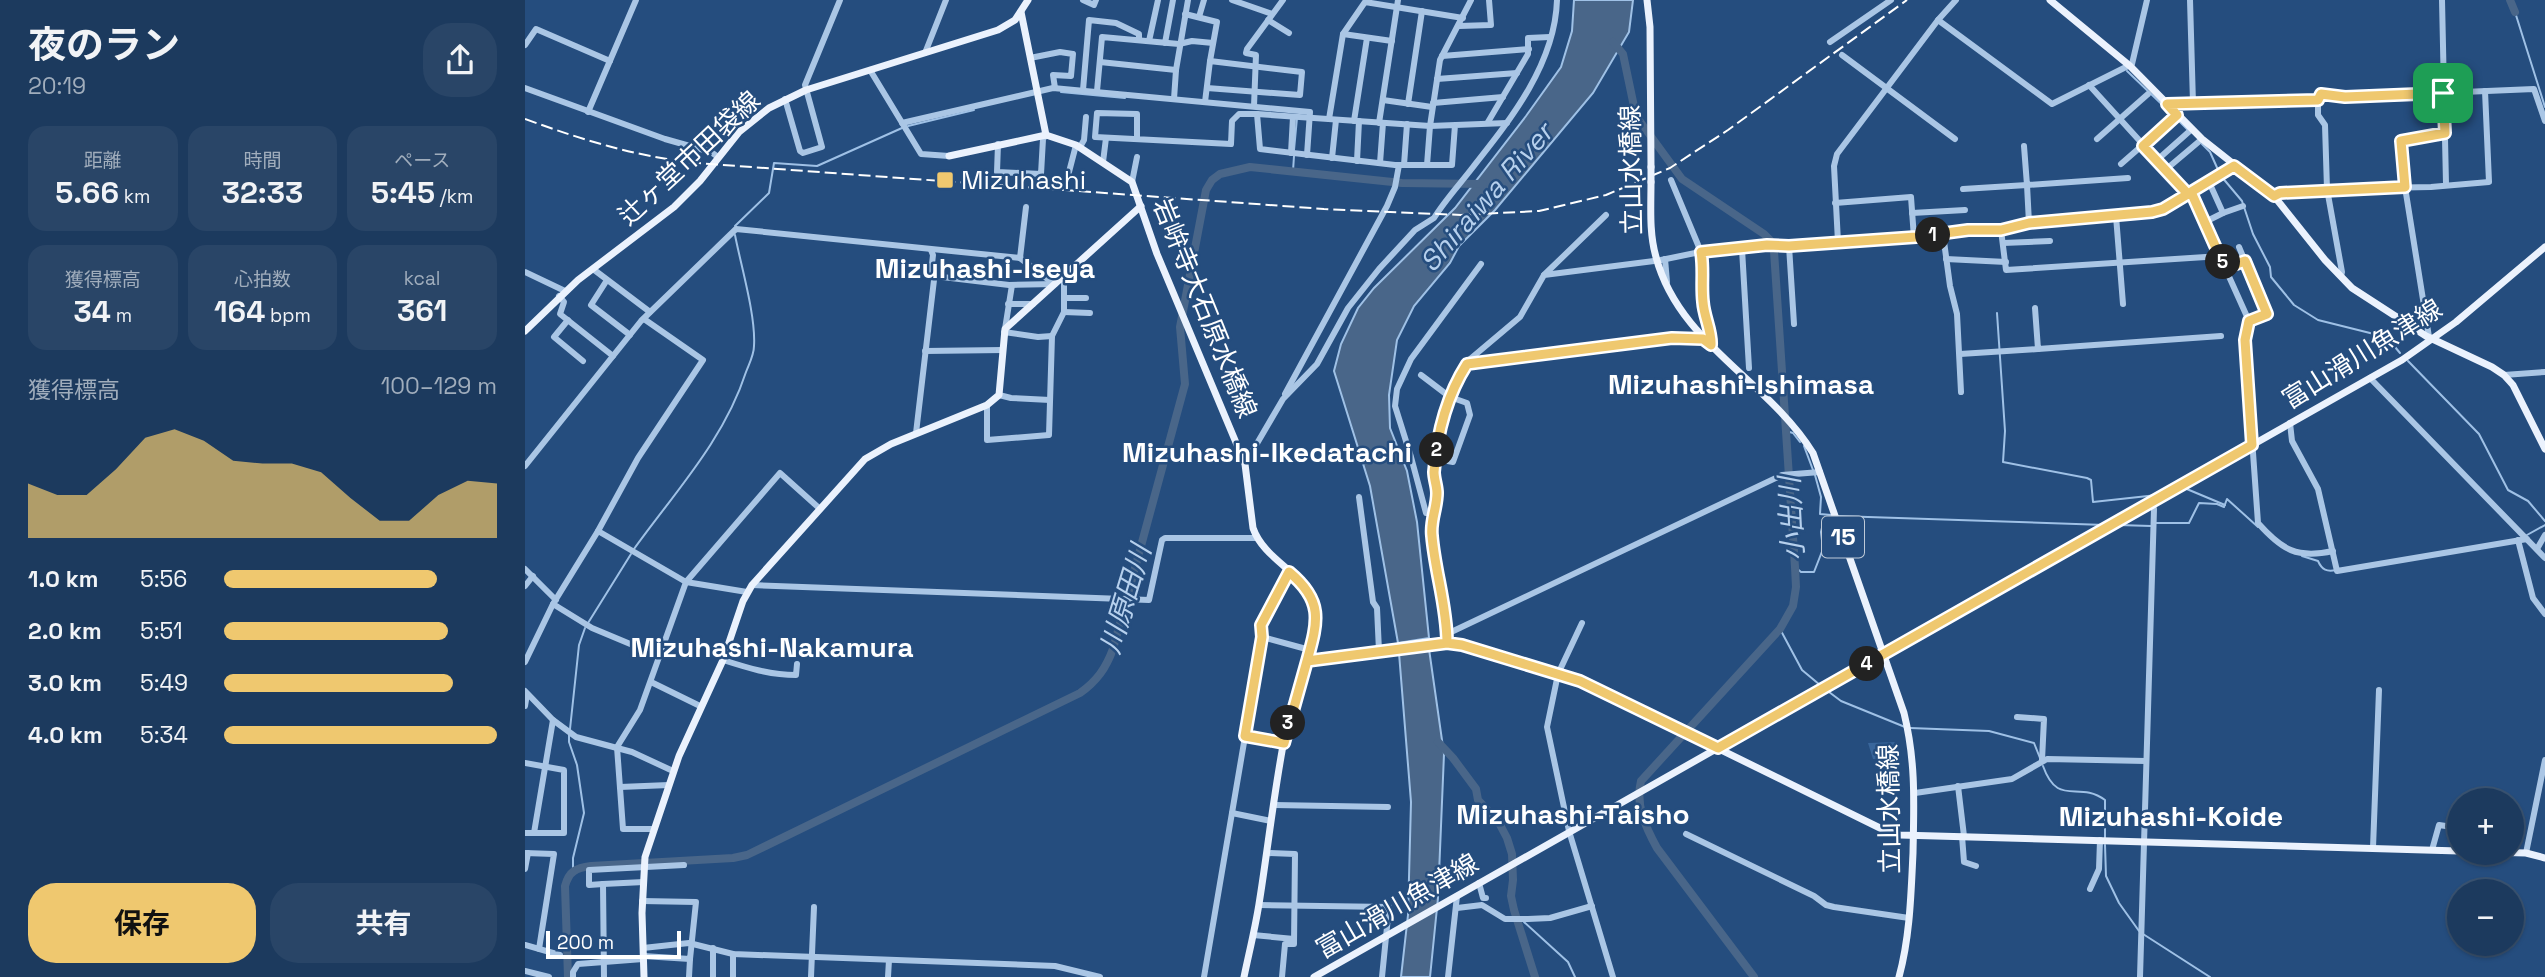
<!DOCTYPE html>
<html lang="ja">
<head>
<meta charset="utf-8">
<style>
	body { margin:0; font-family:"Space Grotesk","Noto Sans JP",sans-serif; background:#294567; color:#f1f3f6; height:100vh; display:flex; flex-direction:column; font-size:26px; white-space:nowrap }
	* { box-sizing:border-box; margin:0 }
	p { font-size:23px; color:#a0adbc }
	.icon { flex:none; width:38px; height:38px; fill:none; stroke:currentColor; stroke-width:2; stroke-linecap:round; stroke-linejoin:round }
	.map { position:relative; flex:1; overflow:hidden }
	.drawer { display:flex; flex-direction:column; background:#1c3a5e; width:525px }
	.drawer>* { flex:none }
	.fabs { position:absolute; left:1922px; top:788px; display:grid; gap:14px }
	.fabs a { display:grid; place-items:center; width:77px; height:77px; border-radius:50%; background:#1c3a5e; box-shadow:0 2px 5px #0004,0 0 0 2px #3a5473; font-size:35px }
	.scale { position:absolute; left:21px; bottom:18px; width:135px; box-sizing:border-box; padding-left:7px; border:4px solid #fff; border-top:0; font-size:19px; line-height:24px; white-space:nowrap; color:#fff; -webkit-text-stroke:5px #254d7e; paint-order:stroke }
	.pin { position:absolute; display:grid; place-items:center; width:60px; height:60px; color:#fff; margin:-30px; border-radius:14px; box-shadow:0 4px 10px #0006 }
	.km { position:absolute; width:35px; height:35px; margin:-18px; border-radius:50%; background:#222; color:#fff; font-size:19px; line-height:35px; text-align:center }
	.round { display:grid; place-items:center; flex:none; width:74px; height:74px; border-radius:28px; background:#294567 }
	.headline { display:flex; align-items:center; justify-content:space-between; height:119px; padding:0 28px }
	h1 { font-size:38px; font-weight:700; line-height:52px }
	.figures { display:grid; grid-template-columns:repeat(3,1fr); gap:10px; height:119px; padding:7px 28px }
	.figures div { display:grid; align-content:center; border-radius:18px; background:#294567; text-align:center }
	.figures b { font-size:30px; font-weight:700 }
	.figures small { font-size:19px; font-weight:400 }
	.figures p { font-size:19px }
	.chart { height:196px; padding:14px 28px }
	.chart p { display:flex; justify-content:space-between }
	.chart svg { width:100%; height:126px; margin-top:7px; fill:#efc86f; opacity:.7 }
	.button { display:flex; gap:14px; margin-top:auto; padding:14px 28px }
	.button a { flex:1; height:80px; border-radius:28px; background:#efc86f; color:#111; font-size:28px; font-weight:700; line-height:80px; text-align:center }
	.button a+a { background:#294567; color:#f1f3f6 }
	ul { padding:0 28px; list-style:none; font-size:23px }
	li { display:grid; grid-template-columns:112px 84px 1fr; align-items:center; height:52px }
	li i { height:18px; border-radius:9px; background:#efc86f }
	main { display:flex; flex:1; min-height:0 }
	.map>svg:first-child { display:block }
	.green { fill:#39669b }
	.water { fill:#496689; stroke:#9fc1e6; stroke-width:2 }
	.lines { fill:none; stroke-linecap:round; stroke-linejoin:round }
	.stream { stroke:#9fc1e6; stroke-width:2 }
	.river { stroke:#496689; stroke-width:8 }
	.minor { stroke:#aac6e5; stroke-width:6 }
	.major { stroke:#ebf2fd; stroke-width:7 }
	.rail { stroke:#fff; stroke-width:2; stroke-dasharray:12 5; stroke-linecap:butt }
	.major-bridge { stroke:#ebf2fd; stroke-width:7 }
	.route-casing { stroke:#fff; stroke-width:14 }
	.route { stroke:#efc86f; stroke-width:9 }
	.poi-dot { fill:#efc86f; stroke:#254d7e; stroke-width:2.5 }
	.labels { text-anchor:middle; stroke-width:5; stroke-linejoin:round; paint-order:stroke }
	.shield { fill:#254d7e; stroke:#becad8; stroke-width:2 }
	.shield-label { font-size:24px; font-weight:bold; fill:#fff }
	.street-label { font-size:26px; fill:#fff; stroke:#254d7e }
	.poi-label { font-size:26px; fill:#fff; stroke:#254d7e; text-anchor:start }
	.water-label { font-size:28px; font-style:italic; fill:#b6d0ed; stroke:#254d7e }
	.neighbourhood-label { font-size:28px; font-weight:bold; fill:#fff; stroke:#254d7e }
</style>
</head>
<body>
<main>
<section class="drawer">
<div class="headline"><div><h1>夜のラン</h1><p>20:19</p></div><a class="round"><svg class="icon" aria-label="share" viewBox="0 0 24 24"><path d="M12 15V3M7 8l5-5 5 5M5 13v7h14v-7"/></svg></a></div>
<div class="figures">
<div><p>距離</p><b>5.66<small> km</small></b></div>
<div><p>時間</p><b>32:33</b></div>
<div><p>ペース</p><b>5:45<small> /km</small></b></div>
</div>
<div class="figures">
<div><p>獲得標高</p><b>34<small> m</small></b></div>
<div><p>心拍数</p><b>164<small> bpm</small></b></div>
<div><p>kcal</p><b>361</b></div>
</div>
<div class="chart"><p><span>獲得標高</span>100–129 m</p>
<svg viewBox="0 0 160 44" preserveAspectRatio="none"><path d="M0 44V25L10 29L20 29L30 20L40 9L50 6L60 10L70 17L80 18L90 18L100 21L110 30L120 38L130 38L140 29L150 24L160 25V44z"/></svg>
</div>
<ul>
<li><b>1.0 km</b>5:56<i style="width:78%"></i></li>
<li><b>2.0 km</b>5:51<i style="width:82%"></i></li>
<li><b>3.0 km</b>5:49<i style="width:84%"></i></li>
<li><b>4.0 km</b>5:34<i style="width:100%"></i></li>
</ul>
<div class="button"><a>保存</a><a>共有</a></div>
</section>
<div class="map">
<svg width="2020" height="977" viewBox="0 0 2020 977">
	<rect width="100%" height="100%" fill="#254d7e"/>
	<polygon class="green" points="1372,742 1375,760 1348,759 1343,743"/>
	<g class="water">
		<polygon points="1049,0 1108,0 1104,32 1068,93 970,210 934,246 925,263 889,306 872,340 864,395 865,428 882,471 892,522 904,638 873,643 845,486 809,371 816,344 833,308 849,288 930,208 1001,116 1036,67 1047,31"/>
		<polygon points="904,649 919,754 913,898 905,977 876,977 883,915 886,802 874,653"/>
	</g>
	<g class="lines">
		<g class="stream">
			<polyline points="1990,12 2020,107"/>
			<polyline points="1602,71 1648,115"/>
			<polyline points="536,92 600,98"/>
			<polyline points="1652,119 1663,130"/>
			<polyline points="383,126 449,110"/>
			<polyline points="1677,144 1685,152 1694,172"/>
			<polyline points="769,150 772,118"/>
			<polyline points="768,171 769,156"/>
			<polyline points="1696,176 1717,201 1728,234 1745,267 1746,277 1769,305 1793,320 1849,334"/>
			<polyline points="210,226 244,193 249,163 292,166 377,128"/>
			<polyline points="1472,313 1480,431 1478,462 1562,478 1566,480 1568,502 1632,495 1651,485"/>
			<polyline points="1865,341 1875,353"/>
			<polyline points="1883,361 1954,434 1983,490 2003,501 2020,521"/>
			<polyline points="1261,431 1268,433 1275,442"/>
			<polyline points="1279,446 1288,470"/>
			<polyline points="1290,475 1296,497 1295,514 1306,515"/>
			<polyline points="1657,487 1700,505"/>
			<polyline points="1313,516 1580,525"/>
			<polyline points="1631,523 1664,523 1674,503 1692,504 1699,507 1702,499 1733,527"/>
			<polyline points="1593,525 1626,526"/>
			<polyline points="2002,535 2020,525"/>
			<path d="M109,549C150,492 199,440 221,372C224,364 229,355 229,346C231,316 216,266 210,235"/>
			<path d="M1777,556L1793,561C1797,570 1802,572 1811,570"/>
			<polyline points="1270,567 1276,572 1289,572 1298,549 1296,532 1299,519 1307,516"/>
			<polyline points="63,623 106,554"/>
			<polyline points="1255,629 1277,670 1295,685"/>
			<polyline points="1300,689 1316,701 1380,727"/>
			<polyline points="1385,728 1464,731 1509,743 1515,758"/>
			<polyline points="45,729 54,645 60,628"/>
			<polyline points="44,735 44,742 52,765 59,813 48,858 48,870"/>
			<path d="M1518,766C1533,808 1553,780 1580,800V839"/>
			<polyline points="1580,845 1581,876 1594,903 1614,931"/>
			<polyline points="989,910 993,916"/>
			<polyline points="999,922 1043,962 1050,977"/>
			<polyline points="1618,934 1685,977"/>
		</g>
		<g class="river">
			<polyline points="1985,0 1990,12"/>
			<path d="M1088,42L1098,54L1111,116L1157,179L1239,234L1245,240L1249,251L1270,567L1271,587L1268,606L1255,629L1116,781C1110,805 1121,828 1132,848L1229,977"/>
			<polyline points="913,742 928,758 951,789 953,800 973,821 982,838 987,854 988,880 986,896 989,910 1010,977"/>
			<path d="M43,977L40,886C44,871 51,868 66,866L208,858L222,855L555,693C572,681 581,668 588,649L660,384L655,327L681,190L687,180L695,174L725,167L877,183L958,184"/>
		</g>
		<g class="minor">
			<polyline points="558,0 569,5 571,0"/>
			<polyline points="707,0 747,14"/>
			<polyline points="1665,0 1668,103"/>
			<polyline points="1917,0 1921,184"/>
			<polyline points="660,14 692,22 685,61"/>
			<polyline points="674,17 679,0"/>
			<polyline points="743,20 764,33"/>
			<polyline points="1413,20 1527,104 1607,64 1622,0"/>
			<polyline points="934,26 966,25 964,0"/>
			<polyline points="818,34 867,41"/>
			<polyline points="624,41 633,0"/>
			<polyline points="1305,42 1366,0"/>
			<polyline points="640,43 648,0"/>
			<polyline points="0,45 11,29 85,61"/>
			<polyline points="400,53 421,0"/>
			<polyline points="1317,55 1430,139"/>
			<polyline points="917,56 1004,49"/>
			<polyline points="505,58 535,52 548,54 546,76 528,75 530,88"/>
			<polyline points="575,62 651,70"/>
			<polyline points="345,70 396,154 424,156"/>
			<polyline points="912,79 992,73"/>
			<polyline points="1564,85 1663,194"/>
			<polyline points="0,88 140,139 186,152 193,157"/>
			<polyline points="558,90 564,20 591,23 614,34 614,40"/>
			<polyline points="572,91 577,37 654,44 667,41 688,43"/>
			<polyline points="260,99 275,151 278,153 297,147 280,85 315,0"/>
			<polyline points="649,99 651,70 663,0"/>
			<polyline points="1793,99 1793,115 1800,125 1802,189 1817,272 1816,276"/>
			<polyline points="858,100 907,107"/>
			<polyline points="680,102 685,61 777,72 775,95 682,88"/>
			<polyline points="908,103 978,97"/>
			<polyline points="883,104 897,11"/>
			<polyline points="1641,104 1793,99 1796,94 1820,97 2009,89 2020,121"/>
			<polyline points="729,106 731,55 721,53 722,49 758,0"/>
			<polyline points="63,112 111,0"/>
			<polyline points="804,119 818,34 840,2 938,18"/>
			<polyline points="829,121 842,38"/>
			<polyline points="963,122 1003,54 1003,38 1025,37"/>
			<polyline points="377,123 528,88 785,112 782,155"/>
			<polyline points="854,123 873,0"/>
			<polyline points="930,125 927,165 870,165 735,149 732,114 905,126 982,123"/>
			<polyline points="612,139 612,114 572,113 570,137 706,144 707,121 714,114 732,114"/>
			<polyline points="1572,139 1623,94"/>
			<polyline points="473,144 472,172 516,174 518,139 521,135"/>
			<polyline points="1499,146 1502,185 1603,178"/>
			<polyline points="555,147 559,140 561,117"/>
			<polyline points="766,153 768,117"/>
			<polyline points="807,158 811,120"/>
			<polyline points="832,161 834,121"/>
			<polyline points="1631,161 1667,129"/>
			<polyline points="578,162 581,138"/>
			<polyline points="855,163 858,123"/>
			<polyline points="1596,164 1652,115"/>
			<polyline points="879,165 882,124"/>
			<polyline points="902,165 905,126 915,60 946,0"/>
			<polyline points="1645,166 1677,139"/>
			<polyline points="544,172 551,145"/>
			<path d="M1146,180L1176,252C1179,269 1176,285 1178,302C1179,317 1187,331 1186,345"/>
			<polyline points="607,182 612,157"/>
			<polyline points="1438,189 1502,185 1504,223"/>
			<path d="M1666,192L1724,321L1720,340L1733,523C1757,550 1772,559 1808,551"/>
			<polyline points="1749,196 1802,189 1906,187 1964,182 1960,91"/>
			<polyline points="1310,203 1386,197 1389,238"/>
			<polyline points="1387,213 1440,210"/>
			<polyline points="1698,213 1718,206"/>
			<polyline points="1591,216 1598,304"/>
			<polyline points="1680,222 1698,213 1684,182"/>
			<polyline points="1476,230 1481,270 1696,256"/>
			<polyline points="1418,234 1425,286 1432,314 1436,392"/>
			<polyline points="1313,242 1309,166 1312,154 1413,20 1431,0"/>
			<polyline points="1478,243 1525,241"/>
			<polyline points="1264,246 1269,324"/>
			<polyline points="1714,247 1742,314 1724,321"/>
			<polyline points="1217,249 1224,368"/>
			<polyline points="495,258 528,283"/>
			<polyline points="1140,259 1142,282"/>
			<polyline points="1421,259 1481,262"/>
			<polyline points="1136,260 1180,251 1391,237 1443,230 1476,230 1504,223 1627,212 1638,209 1709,166"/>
			<polyline points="1700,268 1720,262"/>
			<polyline points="68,269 125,312"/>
			<polyline points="0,272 40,291"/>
			<polyline points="1019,275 1081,215"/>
			<polyline points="409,276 484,285 530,284"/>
			<polyline points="82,280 66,305 105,335"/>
			<polyline points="34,296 39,302 35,314 88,356"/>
			<polyline points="539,298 561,298"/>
			<polyline points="483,304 508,304"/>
			<polyline points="1510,308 1513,349 1696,336"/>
			<polyline points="539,312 565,313"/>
			<polyline points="43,320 29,337 58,361"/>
			<polyline points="480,329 487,285"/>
			<polyline points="479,332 513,337 527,336"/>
			<polyline points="1904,337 1880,187 1876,141 1920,133"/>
			<polyline points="400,351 478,350"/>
			<polyline points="1435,354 1513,349"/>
			<polyline points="942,364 1147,338 1178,339"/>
			<polyline points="896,375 925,397 942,403 945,415 928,462 912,459"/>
			<polyline points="1979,375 2020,372"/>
			<polyline points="1845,378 2020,558"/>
			<polyline points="760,394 862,206 870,187 874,165"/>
			<polyline points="474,395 486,398 525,400"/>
			<polyline points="462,405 462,440 524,435 527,336 539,312 539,276"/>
			<polyline points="1765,423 1767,441 1793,489 1812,571 2002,539"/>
			<polyline points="391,433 409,280 409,276 406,273 408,255 406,250"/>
			<path d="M720,464L758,399L792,364L823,308L854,269L890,230L909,218C920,200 935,184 948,167C986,119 1030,64 1032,0"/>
			<polyline points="0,466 116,321 211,229 495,258 501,207"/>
			<polyline points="834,497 848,602 852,608 854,651"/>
			<polyline points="910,511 901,513 886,457 870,406 872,389 886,359 956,264"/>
			<polyline points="73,531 161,582 222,592"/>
			<polyline points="1993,540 2008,598 2020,614"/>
			<polyline points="2012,549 2020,535"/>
			<polyline points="0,569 31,600"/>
			<polyline points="227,585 624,600 637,540 640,538 732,538"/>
			<polyline points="0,586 8,576"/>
			<polyline points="28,604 67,628 134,656"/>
			<polyline points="1057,623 1033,674 1022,727 1044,831 1088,977"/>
			<polyline points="922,634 1257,475 1295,472"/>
			<polyline points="737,637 785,650"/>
			<polyline points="922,643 922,622 906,532 912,492 909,473 912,459 912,439 930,382 944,360 995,317 1019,275 1129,261"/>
			<path d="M198,660C223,668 245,675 271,675L272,664"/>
			<polyline points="0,662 28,604 73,531 113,458 178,360 119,319"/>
			<polyline points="126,682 175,706"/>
			<polyline points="0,691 28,720 51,737 107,752 148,771"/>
			<polyline points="0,706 2,694"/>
			<polyline points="1492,717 1519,719 1517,760"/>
			<polyline points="720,736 759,743"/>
			<polyline points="0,763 39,770 39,833 0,833"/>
			<polyline points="1433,786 1439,836"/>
			<polyline points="95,787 144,785"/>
			<polyline points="1390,793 1487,779 1522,759 1621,761"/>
			<polyline points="749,805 863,807"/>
			<polyline points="707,813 746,821"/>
			<polyline points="129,829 98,829 92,747 115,710 161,582 255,473 294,508"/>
			<polyline points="9,833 28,720"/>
			<polyline points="1161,834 1289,896 1301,905 1309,907 1384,918"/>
			<polyline points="1437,836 1439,862 1451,866"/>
			<polyline points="1848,848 1854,690"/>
			<polyline points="1907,850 1914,825 1934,828"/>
			<polyline points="0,853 29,854 14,949"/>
			<polyline points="742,853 770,854 769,944 760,944 757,977"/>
			<polyline points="2001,853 2020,760"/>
			<polyline points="0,869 3,853"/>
			<polyline points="954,883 958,898 961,898"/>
			<polyline points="78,884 119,882"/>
			<polyline points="1565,889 1574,869 1575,840"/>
			<polyline points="117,901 171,902 165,959 118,956"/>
			<polyline points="734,905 864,907 857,977"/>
			<polyline points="932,908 957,905 980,919 1003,919 1025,918 1067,906"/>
			<polyline points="728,935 769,939"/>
			<polyline points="0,945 35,955"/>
			<polyline points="118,948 164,943 208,954 530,966 575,977"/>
			<polyline points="0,971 24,977"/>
			<polyline points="48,977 48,972 53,964 118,959"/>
			<polyline points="79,977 78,884 64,885 64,870 159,865"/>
			<polyline points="164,977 165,959"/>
			<polyline points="188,977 188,948"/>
			<polyline points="208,977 208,954"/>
			<polyline points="286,977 289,907"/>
			<polyline points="363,977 364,960"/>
			<polyline points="679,977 737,637 736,625 764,572"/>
			<polyline points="923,977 932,896"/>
			<polyline points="1615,977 1629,509 1626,502"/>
		</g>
		<g class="major">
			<polyline points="1122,0 1125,27 1126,167"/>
			<polyline points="1525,0 1605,66 1677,139 1749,196 1800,260 1827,288 1901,336 1967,367 1979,375 1988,385 2020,449"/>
			<polyline points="496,12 521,135"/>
			<path d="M424,156L521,135L551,145L607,182L632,254L720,464L728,528C740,563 786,574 791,611C795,642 767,702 760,735C749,791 743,848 734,904C730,929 724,953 719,977"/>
			<path d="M1126,182C1126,207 1124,233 1131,257C1154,344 1243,380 1288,453L1379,713C1391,762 1389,803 1388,853C1386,894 1385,937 1374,977"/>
			<polyline points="0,331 53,280 149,207 175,181 214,132 244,108 281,90 473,30 490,20 503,0"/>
			<path d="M782,661L919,643C944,645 969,655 994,662C1020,671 1047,678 1072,689L1359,830L1375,835L1934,851"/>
			<polyline points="1963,852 2001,853 2020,858"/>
			<polyline points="119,977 117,913 120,857 154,756 198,660 218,601 227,585 340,459 366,444 462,405 474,395 480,329 616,206"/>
			<polyline points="789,977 1877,360 1931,322 2020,247"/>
		</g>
		<path class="rail" d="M0,119C58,140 109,156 171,163L799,209L936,215L1014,211L1081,195L1145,168L1203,130L1382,0"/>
		<polyline class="major-bridge" points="1126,182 1126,167"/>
	</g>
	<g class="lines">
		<defs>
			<path id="route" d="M1918,93L1820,97L1796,94L1793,100L1642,104L1652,115L1618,146L1663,194L1638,209L1627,212L1504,223L1476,230H1443L1391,237L1264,246L1242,245L1176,252C1179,269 1176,285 1178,302C1179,317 1187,331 1186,345L1178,339L1147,338L942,364C921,397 912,433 909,472C909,479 912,486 912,493C912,508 905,521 907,536C910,572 922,606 922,643L782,661C793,621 799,601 764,572L736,625L737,637L720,736L759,743L782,661L922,643L937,645L1055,681L1193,748L1727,445L1720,340L1724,321L1742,314L1720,261L1700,268L1666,192L1709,166L1749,196L1755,193L1880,187L1876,141L1920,133L1918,93"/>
		</defs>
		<use href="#route" class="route-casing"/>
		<use href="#route" class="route"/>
	</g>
	<rect class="poi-dot" x="411" y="171" width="18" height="18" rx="3.5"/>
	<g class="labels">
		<rect class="shield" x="1297" y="516.5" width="42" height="41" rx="5"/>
		<g class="shield-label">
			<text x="1318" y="545">15</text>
		</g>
		<g class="street-label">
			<text transform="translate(164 158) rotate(-43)" y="9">辻ヶ堂市田袋線</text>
			<text transform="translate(1106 170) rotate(-91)" y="9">立山水橋線</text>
			<text transform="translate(680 308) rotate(68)" y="9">岩峅寺大石原水橋線</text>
			<text transform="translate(1837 354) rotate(-32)" y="9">富山滑川魚津線</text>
			<text transform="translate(1364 809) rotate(-91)" y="9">立山水橋線</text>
			<text transform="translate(872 906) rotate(-30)" y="9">富山滑川魚津線</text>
		</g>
		<g class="poi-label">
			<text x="436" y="189">Mizuhashi</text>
		</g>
		<g class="water-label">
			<text transform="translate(961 197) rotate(-49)" y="10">Shiraiwa River</text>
			<text transform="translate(1266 519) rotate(-93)" y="10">小出川</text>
			<text transform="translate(600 599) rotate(-73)" y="10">川原田川</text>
		</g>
		<g class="neighbourhood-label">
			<text x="460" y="278">Mizuhashi-Iseya</text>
			<text x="1216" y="394">Mizuhashi-Ishimasa</text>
			<text x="742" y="462">Mizuhashi-Ikedatachi</text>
			<text x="247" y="657">Mizuhashi-Nakamura</text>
			<text x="1048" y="824">Mizuhashi-Taisho</text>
			<text x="1646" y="826">Mizuhashi-Koide</text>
		</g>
	</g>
</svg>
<div class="fabs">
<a>+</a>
<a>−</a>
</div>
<div class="scale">200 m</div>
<div class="pin" style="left:1918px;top:93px;background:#1e9e55"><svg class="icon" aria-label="arrive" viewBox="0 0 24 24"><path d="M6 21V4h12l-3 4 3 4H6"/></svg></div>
<b class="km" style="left:1408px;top:235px">1</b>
<b class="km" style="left:912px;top:450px">2</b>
<b class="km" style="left:763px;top:723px">3</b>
<b class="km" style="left:1342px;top:664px">4</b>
<b class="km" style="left:1698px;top:262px">5</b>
</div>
</main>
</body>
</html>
